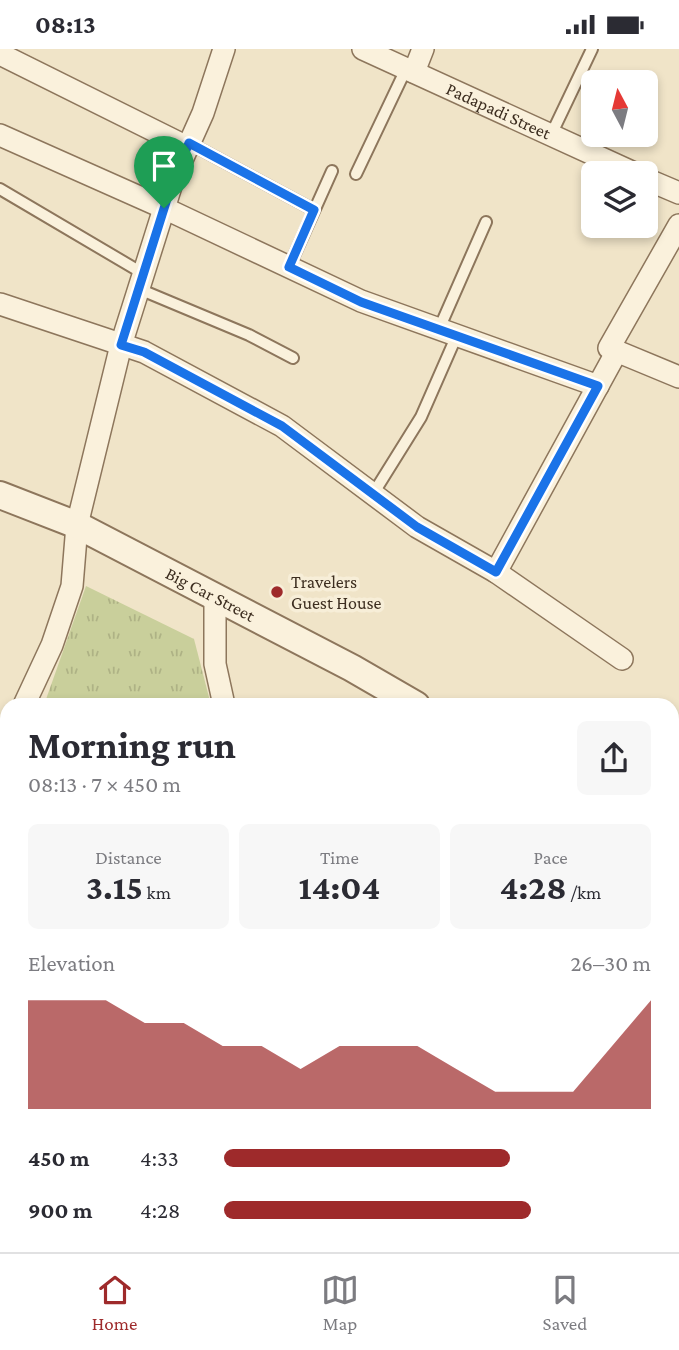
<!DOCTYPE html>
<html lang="en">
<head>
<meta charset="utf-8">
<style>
	body { margin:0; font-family:"Crimson Pro",serif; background:#f7f7f7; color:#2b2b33; height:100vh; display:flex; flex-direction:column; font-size:26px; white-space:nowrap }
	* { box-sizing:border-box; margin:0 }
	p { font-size:23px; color:#7c7c81 }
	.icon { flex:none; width:38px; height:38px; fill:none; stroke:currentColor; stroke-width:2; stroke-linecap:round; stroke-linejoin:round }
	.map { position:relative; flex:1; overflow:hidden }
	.side { position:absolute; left:0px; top:649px; width:679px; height:555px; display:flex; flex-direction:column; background:#fff; border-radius:21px 21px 0 0; box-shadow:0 4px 10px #0003 }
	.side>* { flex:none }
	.needle { width:46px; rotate:353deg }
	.tools { position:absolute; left:581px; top:21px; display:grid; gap:14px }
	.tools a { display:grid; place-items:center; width:77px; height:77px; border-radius:10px; background:#fff; box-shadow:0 4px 10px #0003; font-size:35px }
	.pin { position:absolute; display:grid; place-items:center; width:60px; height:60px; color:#fff; margin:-72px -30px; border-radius:50% 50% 50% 0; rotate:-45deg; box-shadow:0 0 7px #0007 }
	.pin .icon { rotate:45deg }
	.round { display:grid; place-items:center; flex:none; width:74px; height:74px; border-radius:10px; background:#f7f7f7 }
	.headline { display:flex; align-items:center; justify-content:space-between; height:119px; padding:0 28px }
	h1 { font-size:38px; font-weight:700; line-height:52px }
	.figures { display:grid; grid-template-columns:repeat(3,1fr); gap:10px; height:119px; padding:7px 28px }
	.figures div { display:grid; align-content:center; border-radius:10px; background:#f7f7f7; text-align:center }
	.figures b { font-size:35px; font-weight:700 }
	.figures small { font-size:19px; font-weight:400 }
	.figures p { font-size:19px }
	.chart { height:196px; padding:14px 28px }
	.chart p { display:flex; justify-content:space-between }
	.chart svg { width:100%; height:126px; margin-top:7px; fill:#9e2a2b; opacity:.7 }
	ul { padding:0 28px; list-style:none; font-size:23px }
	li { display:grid; grid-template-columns:112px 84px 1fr; align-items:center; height:52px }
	li i { height:18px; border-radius:9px; background:#9e2a2b }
	.status { display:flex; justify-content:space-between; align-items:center; height:49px; padding:0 35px; background:#fff; direction:ltr }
	.status svg { height:19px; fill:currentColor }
	.menu { display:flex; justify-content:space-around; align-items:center; height:98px; border-top:2px solid #e1e1e2; background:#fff; font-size:19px; color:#7c7c81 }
	.menu a { display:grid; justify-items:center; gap:4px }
	.menu .current { color:#9e2a2b }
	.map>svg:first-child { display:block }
	.grass { fill:url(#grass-tufts) }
	.water { fill:url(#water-rules); stroke:#6f938a; stroke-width:2 }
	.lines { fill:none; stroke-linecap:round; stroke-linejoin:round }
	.service-casing { stroke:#8d765c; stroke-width:14 }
	.minor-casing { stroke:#8d765c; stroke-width:24 }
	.tertiary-casing { stroke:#8d765c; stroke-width:30 }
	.service { stroke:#faf1dc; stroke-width:10 }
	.minor { stroke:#faf1dc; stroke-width:21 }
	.tertiary { stroke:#faf1dc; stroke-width:26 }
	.route-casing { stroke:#fff; stroke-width:14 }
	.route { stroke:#1a73e8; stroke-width:9 }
	.poi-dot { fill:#9e2a2b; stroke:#f7eed8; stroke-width:2.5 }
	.labels { text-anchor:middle; stroke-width:7; stroke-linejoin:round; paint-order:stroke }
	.street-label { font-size:18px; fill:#3d2e20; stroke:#f7eed8 }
	.poi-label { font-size:18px; fill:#3d2e20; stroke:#f7eed8; text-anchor:start }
</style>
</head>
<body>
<div class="status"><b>08:13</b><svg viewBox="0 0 49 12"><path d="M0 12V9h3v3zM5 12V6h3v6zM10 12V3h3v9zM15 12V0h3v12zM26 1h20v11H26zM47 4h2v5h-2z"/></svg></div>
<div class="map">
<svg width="679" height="1203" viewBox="0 0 679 1203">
	<defs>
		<pattern id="grass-tufts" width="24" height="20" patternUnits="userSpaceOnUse" patternTransform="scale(1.75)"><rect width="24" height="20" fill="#c9cf9b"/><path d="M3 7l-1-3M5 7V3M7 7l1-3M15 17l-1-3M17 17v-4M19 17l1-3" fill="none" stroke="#aeb285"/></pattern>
		<pattern id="water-rules" width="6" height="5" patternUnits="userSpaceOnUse" patternTransform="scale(1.75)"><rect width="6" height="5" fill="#a9c4bc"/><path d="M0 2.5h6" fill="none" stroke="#8ba098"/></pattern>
	</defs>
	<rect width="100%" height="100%" fill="#f0e4c8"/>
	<g class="grass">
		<polygon points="86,537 194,590 211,656 44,656"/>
		<polygon points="0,1030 7,1033 7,1088 0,1087"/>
		<polygon points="240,1197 570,1197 571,1203 247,1203"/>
	</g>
	<polygon class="water" points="672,996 679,997 679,1203 571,1203 570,1197 672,1197"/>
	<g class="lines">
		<defs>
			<g id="service">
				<polyline points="551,86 592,0"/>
				<polyline points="189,94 314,161"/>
				<polyline points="356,125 406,20"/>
				<polyline points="0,140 144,225"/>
				<polyline points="289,218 332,122"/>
				<polyline points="139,240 249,286 293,309"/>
				<polyline points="439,280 486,173"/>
				<polyline points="373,445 421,368 457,286"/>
			</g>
			<g id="minor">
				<path id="s1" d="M363,0L634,124"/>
				<polyline points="0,5 187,98"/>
				<polyline points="414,23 423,0"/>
				<polyline points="0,86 164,159 361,252 598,337"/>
				<polyline points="646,130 679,144"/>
				<polyline points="679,176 609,299 679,328"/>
				<polyline points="0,255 144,303 282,377 417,478 496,523 617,302"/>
				<polyline points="496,523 622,610"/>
				<polyline points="215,548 215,615 224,656"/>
				<polyline points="24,656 52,596 72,537 77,476 121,296 173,131 203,64 224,0"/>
				<polyline points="0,725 7,707"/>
				<polyline points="672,734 679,721"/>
				<path d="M0,880C8,891 5,896 0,907"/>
				<polyline points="672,959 679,960"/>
			</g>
			<g id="tertiary">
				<path id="s2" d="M0,446L77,476L352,619L416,656"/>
				<polyline points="672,807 679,811"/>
			</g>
		</defs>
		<use href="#service" class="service-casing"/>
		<use href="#minor" class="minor-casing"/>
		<use href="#tertiary" class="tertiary-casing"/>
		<use href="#service" class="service"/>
		<use href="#minor" class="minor"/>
		<use href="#tertiary" class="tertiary"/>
	</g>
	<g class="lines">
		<defs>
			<polygon id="route" points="189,94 314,161 289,218 361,253 598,337 496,523 417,478 282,377 144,303 121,296 173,131"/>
		</defs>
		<use href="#route" class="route-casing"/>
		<use href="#route" class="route"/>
	</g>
	<circle class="poi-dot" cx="277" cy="543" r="7"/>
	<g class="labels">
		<g class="street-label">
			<text dy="6" stroke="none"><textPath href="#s1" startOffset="149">Padapadi Street</textPath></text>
			<text dy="6" stroke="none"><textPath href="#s2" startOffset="233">Big Car Street</textPath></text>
		</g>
		<g class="poi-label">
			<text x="291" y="539">Travelers<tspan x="291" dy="21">Guest House</tspan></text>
		</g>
	</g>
</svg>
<div class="tools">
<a><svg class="needle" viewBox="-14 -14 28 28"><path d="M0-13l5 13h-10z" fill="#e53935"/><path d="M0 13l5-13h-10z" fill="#7c7c81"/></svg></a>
<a><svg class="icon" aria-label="layers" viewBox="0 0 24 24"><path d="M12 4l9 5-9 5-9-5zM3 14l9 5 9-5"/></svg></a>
</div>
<div class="pin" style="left:164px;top:159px;background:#1e9e55"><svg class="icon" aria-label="arrive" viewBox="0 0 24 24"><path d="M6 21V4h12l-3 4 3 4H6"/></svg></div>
<section class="side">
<div class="headline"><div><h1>Morning run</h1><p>08:13 · 7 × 450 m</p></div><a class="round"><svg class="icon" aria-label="share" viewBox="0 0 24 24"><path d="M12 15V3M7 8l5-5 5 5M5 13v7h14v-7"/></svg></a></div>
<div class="figures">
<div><p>Distance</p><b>3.15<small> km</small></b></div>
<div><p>Time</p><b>14:04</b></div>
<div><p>Pace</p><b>4:28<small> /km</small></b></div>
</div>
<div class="chart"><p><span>Elevation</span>26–30 m</p>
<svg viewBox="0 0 160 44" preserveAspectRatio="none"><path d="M0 44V6L10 6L20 6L30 14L40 14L50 22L60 22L70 30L80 22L90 22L100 22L110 30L120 38L130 38L140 38L150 22L160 6V44z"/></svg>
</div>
<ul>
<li><b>450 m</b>4:33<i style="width:67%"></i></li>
<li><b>900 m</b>4:28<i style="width:72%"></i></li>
</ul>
</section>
</div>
<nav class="menu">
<a class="current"><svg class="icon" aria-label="home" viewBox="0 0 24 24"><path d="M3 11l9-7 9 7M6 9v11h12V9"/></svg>Home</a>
<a><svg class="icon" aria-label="map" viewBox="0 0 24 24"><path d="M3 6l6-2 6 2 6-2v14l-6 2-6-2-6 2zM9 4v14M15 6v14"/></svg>Map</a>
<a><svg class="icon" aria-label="saved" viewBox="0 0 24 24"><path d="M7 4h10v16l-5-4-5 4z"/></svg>Saved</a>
</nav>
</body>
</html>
